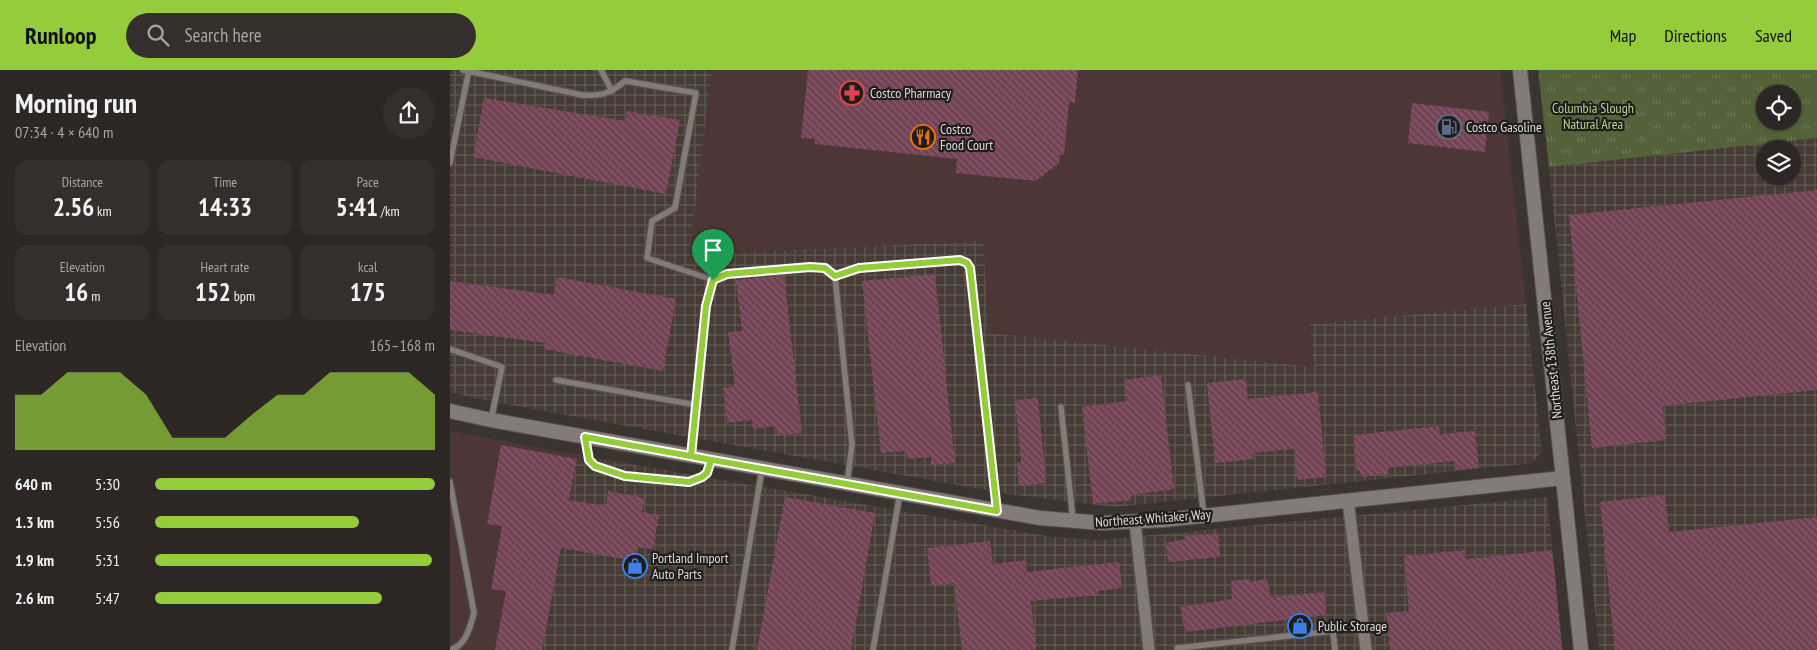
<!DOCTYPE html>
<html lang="en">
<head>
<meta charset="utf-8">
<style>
	body { margin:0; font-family:"PT Sans Narrow",sans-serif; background:#342f2d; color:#f1f3f6; height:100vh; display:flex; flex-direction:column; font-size:19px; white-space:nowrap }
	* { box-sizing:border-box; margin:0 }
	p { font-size:16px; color:#a6a5a7 }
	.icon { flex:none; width:28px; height:28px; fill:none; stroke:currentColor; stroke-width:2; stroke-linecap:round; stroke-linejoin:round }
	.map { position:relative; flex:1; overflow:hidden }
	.details { display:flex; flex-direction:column; background:#2c2725; width:450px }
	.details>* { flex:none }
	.controls { position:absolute; left:1306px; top:15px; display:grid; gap:10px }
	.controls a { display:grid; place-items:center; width:45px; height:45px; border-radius:50%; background:#2c2725; box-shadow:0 1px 4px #0004,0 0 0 1px #484442; font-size:25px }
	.pin { position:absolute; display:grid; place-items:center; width:42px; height:42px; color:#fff; margin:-51px -21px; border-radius:50% 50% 50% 0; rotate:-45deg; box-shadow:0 0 5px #0007 }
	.pin .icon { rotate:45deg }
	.round { display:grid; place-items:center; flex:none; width:52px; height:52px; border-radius:26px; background:#342f2d }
	.summary { display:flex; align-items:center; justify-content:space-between; height:85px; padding:0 15px }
	h1 { font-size:28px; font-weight:700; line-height:38px }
	.metrics { display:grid; grid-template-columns:repeat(3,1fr); gap:8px; height:85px; padding:5px 15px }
	.metrics div { display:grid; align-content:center; border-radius:12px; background:#342f2d; text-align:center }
	.metrics b { font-size:25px; font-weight:700 }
	.metrics small { font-size:14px; font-weight:400 }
	.metrics p { font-size:14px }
	.chart { height:140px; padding:10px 15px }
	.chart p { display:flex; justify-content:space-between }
	.chart svg { width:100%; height:90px; margin-top:5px; fill:#95cc3b; opacity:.7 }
	ul { padding:0 15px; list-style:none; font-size:16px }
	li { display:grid; grid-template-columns:80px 60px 1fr; align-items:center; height:38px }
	li i { height:12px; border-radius:6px; background:#95cc3b }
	header { display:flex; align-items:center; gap:30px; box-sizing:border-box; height:70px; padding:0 25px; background:#95cc3b; color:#111 }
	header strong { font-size:24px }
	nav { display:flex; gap:28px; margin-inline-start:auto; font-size:18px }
	.search { width:350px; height:45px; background:#342f2d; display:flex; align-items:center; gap:12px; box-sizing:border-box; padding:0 18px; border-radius:28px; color:#a6a5a7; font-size:19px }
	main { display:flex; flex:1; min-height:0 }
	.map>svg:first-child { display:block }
	.commercial { fill:#4c3736 }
	.industrial { fill:url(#industrial-grid); fill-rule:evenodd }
	.park { fill:url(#park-tufts); fill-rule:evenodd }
	.building { fill:url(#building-back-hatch) }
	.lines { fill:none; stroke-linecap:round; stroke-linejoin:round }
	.service-casing { stroke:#56514e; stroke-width:8 }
	.minor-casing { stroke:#56514e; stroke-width:14 }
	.tertiary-casing { stroke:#56514e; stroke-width:16 }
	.service { stroke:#827b77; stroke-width:5.5 }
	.minor { stroke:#827b77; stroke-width:11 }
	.tertiary { stroke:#827b77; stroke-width:14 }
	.route-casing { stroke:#fff; stroke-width:10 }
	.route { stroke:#95cc3b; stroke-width:6 }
	.labels { text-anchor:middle; stroke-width:4.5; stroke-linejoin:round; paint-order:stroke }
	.poi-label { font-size:14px; fill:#dddad7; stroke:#1f1d1b; text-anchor:start }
	.park-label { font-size:14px; fill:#b9d389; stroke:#1f1d1b }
	.street-label { font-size:14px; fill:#dddad7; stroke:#1f1d1b }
</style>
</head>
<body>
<header>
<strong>Runloop</strong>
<div class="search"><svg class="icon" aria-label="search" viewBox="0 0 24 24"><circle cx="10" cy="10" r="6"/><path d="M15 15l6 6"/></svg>Search here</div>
<nav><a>Map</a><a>Directions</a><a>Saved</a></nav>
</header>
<main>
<section class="details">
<div class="summary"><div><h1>Morning run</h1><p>07:34 · 4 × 640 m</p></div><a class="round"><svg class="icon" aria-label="share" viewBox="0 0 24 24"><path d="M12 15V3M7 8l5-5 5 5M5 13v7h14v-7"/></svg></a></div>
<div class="metrics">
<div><p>Distance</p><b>2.56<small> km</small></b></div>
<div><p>Time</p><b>14:33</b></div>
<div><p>Pace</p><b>5:41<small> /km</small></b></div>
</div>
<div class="metrics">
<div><p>Elevation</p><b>16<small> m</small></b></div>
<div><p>Heart rate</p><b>152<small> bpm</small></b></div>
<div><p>kcal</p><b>175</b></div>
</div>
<div class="chart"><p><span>Elevation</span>165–168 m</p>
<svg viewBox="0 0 160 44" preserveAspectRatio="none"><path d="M0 44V17L10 17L20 6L30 6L40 6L50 17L60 38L70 38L80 38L90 27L100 17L110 17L120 6L130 6L140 6L150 6L160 17V44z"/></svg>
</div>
<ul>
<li><b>640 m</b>5:30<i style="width:100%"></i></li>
<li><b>1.3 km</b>5:56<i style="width:73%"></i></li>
<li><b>1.9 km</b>5:31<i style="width:99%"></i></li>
<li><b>2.6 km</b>5:47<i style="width:81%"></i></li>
</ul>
</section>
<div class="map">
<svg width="1367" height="580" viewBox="0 0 1367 580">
	<defs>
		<pattern id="industrial-grid" width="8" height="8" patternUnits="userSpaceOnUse" patternTransform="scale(1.25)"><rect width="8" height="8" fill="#473c35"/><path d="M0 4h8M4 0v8" fill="none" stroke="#615852"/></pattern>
		<pattern id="park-tufts" width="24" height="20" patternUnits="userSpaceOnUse" patternTransform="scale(1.25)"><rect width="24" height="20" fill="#536239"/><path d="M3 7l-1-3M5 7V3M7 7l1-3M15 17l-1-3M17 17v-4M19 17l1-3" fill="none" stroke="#6b7855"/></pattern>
		<pattern id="building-back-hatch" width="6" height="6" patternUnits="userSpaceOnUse" patternTransform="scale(1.25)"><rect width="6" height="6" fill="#734254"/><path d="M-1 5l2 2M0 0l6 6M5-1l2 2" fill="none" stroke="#865d6c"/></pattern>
	</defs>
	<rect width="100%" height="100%" fill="#3a3431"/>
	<g class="commercial">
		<polygon points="262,0 1050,0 1076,234 860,254 864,297 539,263 533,172 238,185"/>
		<polygon points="0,361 128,385 92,580 0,580"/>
	</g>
	<g class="industrial">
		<polygon points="0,0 262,0 239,185 533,171 539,263 864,297 860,254 1076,234 1092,382 1082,393 664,437 557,424 33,330 0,322"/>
		<path d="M1367,68V580H1149L1099,97ZM1315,79H1342V106H1315Z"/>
		<polygon points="128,385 602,467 650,470 1097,427 1113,580 92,580"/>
	</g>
	<path class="park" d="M1088,0H1367V68L1099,97ZM1315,24H1342V51H1315Z"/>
	<g class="building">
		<polygon points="358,0 628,0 625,33 619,32 614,85 610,85 609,93 586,111 506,103 507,89 365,74 365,69 351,68"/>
		<polygon points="34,28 176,51 177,41 230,50 216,124 23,87"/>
		<polygon points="962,33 1039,42 1035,82 958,73"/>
		<polygon points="1367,120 1367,320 1213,336 1216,370 1142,378 1119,145"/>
		<polygon points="485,204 505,393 481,395 481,387 457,389 456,381 431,383 412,211"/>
		<polygon points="334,205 352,363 327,366 326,356 303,359 302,350 277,353 273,318 285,316 278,262 292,261 286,210"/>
		<polygon points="107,207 226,229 213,301 94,279 95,273 0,260 0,211 104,225"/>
		<polygon points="711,305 724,419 681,425 681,430 643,434 632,337 677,331 674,310"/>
		<polygon points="796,309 798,329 868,322 876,407 847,410 844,379 803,383 804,389 765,393 757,313"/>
		<polygon points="588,328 596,413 569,416 567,393 571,392 565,330"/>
		<polygon points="989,356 990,364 1025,361 1029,398 1006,400 1005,391 938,398 939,404 911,407 910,401 907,401 903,365"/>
		<polygon points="51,375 127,389 119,430 156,436 158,421 195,428 192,442 209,445 203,479 188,477 186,491 111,478 92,580 45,580 56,521 41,519 52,456 37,454"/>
		<polygon points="1215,425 1219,462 1367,447 1367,580 1165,580 1150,432"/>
		<polygon points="335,427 425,443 401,580 307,580"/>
		<polygon points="768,463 770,487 718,492 716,473 737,469 736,466"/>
		<polygon points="540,471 543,494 576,490 577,502 669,492 672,518 648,521 648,525 581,531 586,580 512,580 504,513 481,516 477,478"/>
		<polygon points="1015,480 1016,489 1102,480 1112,580 940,580 936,543 959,541 954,486"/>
		<polygon points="800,509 800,512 817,509 821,527 874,522 877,545 735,562 730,537 782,529 781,511"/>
	</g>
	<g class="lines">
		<defs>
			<g id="service">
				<path d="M13,0L132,25C152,26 159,24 175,11L246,23L225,138L202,151L197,188L263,210"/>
				<polyline points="151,0 162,21"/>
				<polyline points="0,93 19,0"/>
				<polyline points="0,279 52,297 41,350"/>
				<polyline points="106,310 246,335"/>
				<polyline points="738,315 754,446"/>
				<polyline points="611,337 623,450"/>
				<polyline points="135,367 139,390 145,396 175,406 239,412 252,407 257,403 261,390"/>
				<polyline points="241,385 256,236 263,210 277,204 360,197 375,198 385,206"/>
				<path d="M0,412L24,543C20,557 16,576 0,580"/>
				<polyline points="397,414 402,375 385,206 409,198 510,190 517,193 520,198 547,440"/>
				<polyline points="282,580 312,399"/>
				<polyline points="423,580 450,423"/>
				<polyline points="728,580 727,578 883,561 885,580"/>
			</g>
			<g id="minor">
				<polyline points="898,430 916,580"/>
				<polyline points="685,452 699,580"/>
			</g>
			<g id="tertiary">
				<polyline points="1070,0 1131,580"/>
				<polyline points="0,341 41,350 590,448 652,453 714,450 1113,408"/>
			</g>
		</defs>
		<use href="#service" class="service-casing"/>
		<use href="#minor" class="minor-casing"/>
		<use href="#tertiary" class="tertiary-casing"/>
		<use href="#service" class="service"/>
		<use href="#minor" class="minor"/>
		<use href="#tertiary" class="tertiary"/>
	</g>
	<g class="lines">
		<defs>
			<path id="route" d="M263,210L256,236L241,386L261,390L257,403L252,407L239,412L175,406L145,396L139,390L135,367C272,392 409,416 547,441L520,198L517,193L510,190L409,198L385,206L375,198L360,197L277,204L263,210"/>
		</defs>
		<use href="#route" class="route-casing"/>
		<use href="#route" class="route"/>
	</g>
	<defs>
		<symbol id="pharmacy-ring" viewBox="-11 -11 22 22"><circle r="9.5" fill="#1f1d1b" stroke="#e0444e" stroke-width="1.5"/><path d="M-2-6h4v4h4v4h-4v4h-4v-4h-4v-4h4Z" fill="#e0444e"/></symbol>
		<symbol id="fuel-ring" viewBox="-11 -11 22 22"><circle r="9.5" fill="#1f1d1b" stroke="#5c6f8a" stroke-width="1.5"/><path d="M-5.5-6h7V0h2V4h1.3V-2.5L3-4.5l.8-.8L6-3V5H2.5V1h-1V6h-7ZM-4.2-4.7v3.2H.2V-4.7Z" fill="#5c6f8a"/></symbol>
		<symbol id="restaurant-ring" viewBox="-11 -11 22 22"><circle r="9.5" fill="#1f1d1b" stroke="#e8710a" stroke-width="1.5"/><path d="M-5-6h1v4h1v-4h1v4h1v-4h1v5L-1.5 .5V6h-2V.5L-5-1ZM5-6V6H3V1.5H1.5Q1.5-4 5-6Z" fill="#e8710a"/></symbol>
		<symbol id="shop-ring" viewBox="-11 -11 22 22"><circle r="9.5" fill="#1f1d1b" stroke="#3f7fe0" stroke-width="1.5"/><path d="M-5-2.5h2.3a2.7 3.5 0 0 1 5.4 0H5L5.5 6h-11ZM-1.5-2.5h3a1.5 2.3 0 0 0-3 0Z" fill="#3f7fe0"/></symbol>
	</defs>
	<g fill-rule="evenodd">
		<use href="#pharmacy-ring" x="388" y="9" width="28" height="28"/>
		<use href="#fuel-ring" x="985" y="43" width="28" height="28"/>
		<use href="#restaurant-ring" x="459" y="53" width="28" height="28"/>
		<use href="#shop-ring" x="171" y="482" width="28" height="28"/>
		<use href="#shop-ring" x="836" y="542" width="28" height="28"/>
	</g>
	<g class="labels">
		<g class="poi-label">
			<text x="420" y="28">Costco Pharmacy</text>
			<text x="1016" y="62">Costco Gasoline</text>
			<text x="490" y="64">Costco<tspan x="490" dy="16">Food Court</tspan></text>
			<text x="202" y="493">Portland Import<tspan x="202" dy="16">Auto Parts</tspan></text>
			<text x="868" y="561">Public Storage</text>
		</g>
		<g class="park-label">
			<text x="1143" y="43">Columbia Slough<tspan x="1143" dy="16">Natural Area</tspan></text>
		</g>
		<g class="street-label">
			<text transform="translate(1101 290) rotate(-96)" y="5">Northeast 138th Avenue</text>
			<text transform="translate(703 448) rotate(-4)" y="5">Northeast Whitaker Way</text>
		</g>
	</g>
</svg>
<div class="controls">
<a><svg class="icon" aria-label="locate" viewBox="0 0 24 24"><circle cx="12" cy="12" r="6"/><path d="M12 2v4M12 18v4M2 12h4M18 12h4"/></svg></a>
<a><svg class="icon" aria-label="layers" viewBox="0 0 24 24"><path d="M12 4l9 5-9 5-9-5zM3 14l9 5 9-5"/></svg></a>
</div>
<div class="pin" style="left:263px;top:210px;background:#1e9e55"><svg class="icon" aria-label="arrive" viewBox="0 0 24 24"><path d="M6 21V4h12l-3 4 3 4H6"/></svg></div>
</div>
</main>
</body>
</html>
